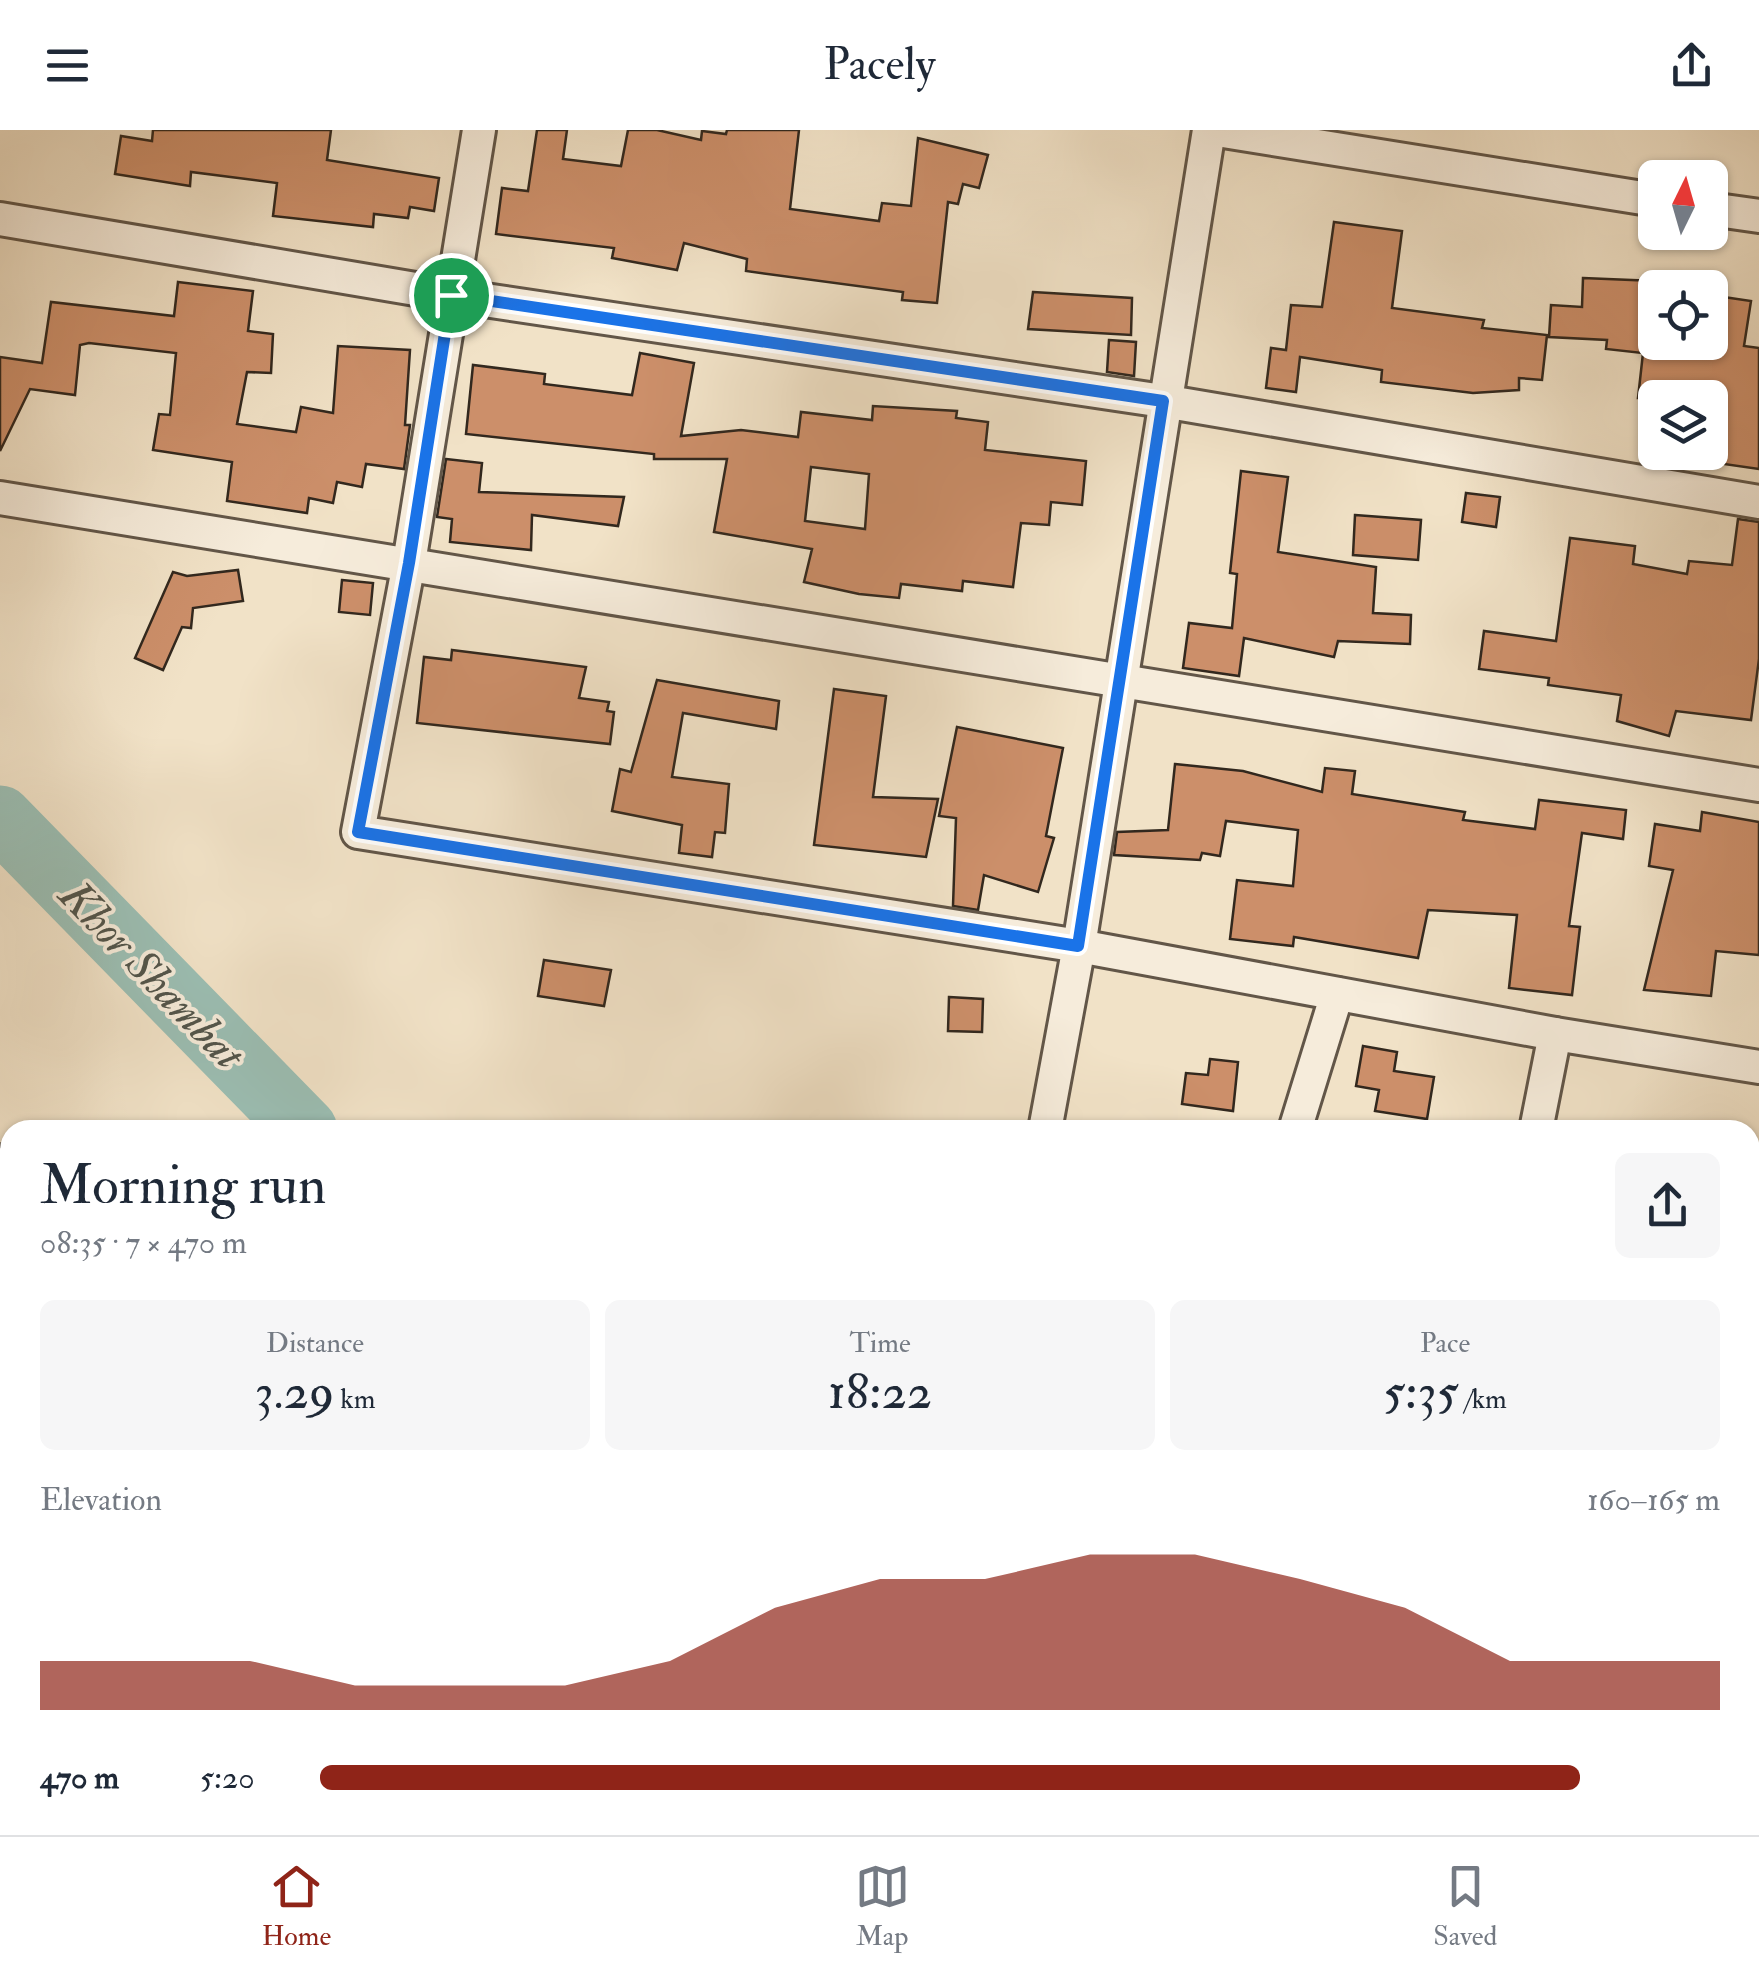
<!DOCTYPE html>
<html lang="en">
<head>
<meta charset="utf-8">
<style>
	body { margin:0; font-family:"IM FELL Double Pica",serif; background:#f6f6f7; color:#1f2937; height:100vh; display:flex; flex-direction:column; font-size:38px; white-space:nowrap }
	* { box-sizing:border-box; margin:0 }
	p { font-size:32px; color:#747a83 }
	.icon { flex:none; width:55px; height:55px; fill:none; stroke:currentColor; stroke-width:2; stroke-linecap:round; stroke-linejoin:round }
	.map { position:relative; flex:1; overflow:hidden }
	.drawer { position:absolute; left:0px; top:990px; width:1760px; height:715px; display:flex; flex-direction:column; background:#fff; border-radius:30px 30px 0 0; box-shadow:0 2px 8px #0004 }
	.drawer>* { flex:none }
	.needle { width:65px; rotate:5deg }
	.fabs { position:absolute; left:1638px; top:30px; display:grid; gap:20px }
	.fabs a { display:grid; place-items:center; width:90px; height:90px; border-radius:15px; background:#fff; box-shadow:0 2px 8px #0004; font-size:50px }
	.pin { position:absolute; display:grid; place-items:center; width:85px; height:85px; color:#fff; margin:-42px; border:5px solid #fff; border-radius:50%; box-shadow:0 2px 10px #0007 }
	.round { display:grid; place-items:center; flex:none; width:105px; height:105px; border-radius:15px; background:#f6f6f7 }
	.headline { display:flex; align-items:center; justify-content:space-between; height:170px; padding:0 40px }
	h1 { font-size:55px; font-weight:600; line-height:75px }
	.stats { display:grid; grid-template-columns:repeat(3,1fr); gap:15px; height:170px; padding:10px 40px }
	.stats div { display:grid; align-content:center; border-radius:15px; background:#f6f6f7; text-align:center }
	.stats b { font-size:50px; font-weight:600 }
	.stats small { font-size:28px; font-weight:400 }
	.stats p { font-size:28px }
	.chart { height:280px; padding:20px 40px }
	.chart p { display:flex; justify-content:space-between }
	.chart svg { width:100%; height:180px; margin-top:10px; fill:#8f2418; opacity:.7 }
	ul { padding:0 40px; list-style:none; font-size:32px }
	li { display:grid; grid-template-columns:160px 120px 1fr; align-items:center; height:75px }
	li i { height:25px; border-radius:12px; background:#8f2418 }
	header { display:flex; justify-content:space-between; align-items:center; height:130px; padding:0 40px; background:#fff; font-size:45px; font-weight:600 }
	.menu { display:flex; justify-content:space-around; align-items:center; height:140px; border-top:2px solid #e0e1e3; background:#fff; font-size:28px; color:#747a83 }
	.menu a { display:grid; justify-items:center; gap:5px }
	.menu .current { color:#8f2418 }
	.map>svg:first-child { display:block }
	.lines { fill:none; stroke-linecap:round; stroke-linejoin:round }
	.river { stroke:#9bbeb3; stroke-width:65 }
	.building { fill:#cc8f6a; stroke:#32281e; stroke-width:2.5; fill-rule:evenodd }
	.street-casing { stroke:#625648; stroke-width:38 }
	.path { stroke:#32281e; stroke-width:6; stroke-dasharray:2.5 5; stroke-linecap:butt }
	.street { stroke:#f6ecdb; stroke-width:32 }
	.route-casing { stroke:#fff; stroke-width:20 }
	.route { stroke:#1a73e8; stroke-width:12 }
	.labels { text-anchor:middle; stroke-width:8; stroke-linejoin:round; paint-order:stroke }
	.water-label { font-size:45px; font-style:italic; fill:#52554b; stroke:#f6ecdb }
</style>
</head>
<body>
<header><svg class="icon" aria-label="menu" viewBox="0 0 24 24"><path d="M4 6h16M4 12h16M4 18h16"/></svg>Pacely<svg class="icon" aria-label="share" viewBox="0 0 24 24"><path d="M12 15V3M7 8l5-5 5 5M5 13v7h14v-7"/></svg></header>
<div class="map">
<svg width="1759" height="1705" viewBox="0 0 1759 1705">
	<rect width="100%" height="100%" fill="#f1e2c7"/>
	<filter id="stains"><feTurbulence type="fractalNoise" baseFrequency=".002" numOctaves="4"/><feColorMatrix values="0 0 0 0 .2 0 0 0 0 .09 0 0 0 0 .02 0 0 0 .5 -.17"/></filter>
	<radialGradient id="worn" r=".72"><stop offset=".6" stop-color="#630" stop-opacity="0"/><stop offset="1" stop-color="#630" stop-opacity=".3"/></radialGradient>
	<g class="lines">
		<g class="river">
			<polyline points="0,688 305,1000"/>
			<polyline points="1242,1695 1258,1705"/>
		</g>
	</g>
	<g class="building">
		<polygon points="153,0 331,0 327,30 439,48 434,81 410,77 408,88 374,84 373,97 273,86 277,53 191,42 190,56 115,44 121,6 152,11"/>
		<polygon points="537,0 567,0 563,29 621,36 628,0 657,0 701,10 702,1 726,4 727,0 799,0 790,79 879,91 882,73 911,76 918,8 988,25 979,58 963,54 958,74 948,72 937,173 902,170 903,162 746,141 747,129 684,113 677,140 612,128 614,118 496,104 502,58 528,61"/>
		<polygon points="1334,92 1402,101 1392,178 1484,190 1482,198 1547,205 1542,250 1519,248 1519,260 1473,263 1381,252 1382,240 1300,227 1296,262 1266,258 1271,218 1286,220 1291,175 1322,177"/>
		<polygon points="1583,148 1655,151 1655,212 1710,212 1710,165 1751,171 1744,216 1759,218 1759,339 1710,332 1710,268 1638,268 1643,223 1606,219 1607,210 1549,207 1551,175 1582,177"/>
		<polygon points="178,152 253,161 248,201 273,204 271,243 247,242 237,294 296,302 301,277 333,283 338,216 410,220 405,295 410,295 404,339 366,334 362,357 337,352 333,373 309,368 307,383 227,371 232,332 153,320 159,284 170,285 176,223 89,213 80,215 75,265 30,259 0,321 0,227 42,233 51,172 174,186"/>
		<polygon points="1033,162 1132,168 1131,205 1028,199"/>
		<polygon points="1109,210 1136,212 1134,246 1107,242"/>
		<path d="M640,223L694,233L681,306L741,300L798,307L801,282L872,290L873,276L957,281L956,288L988,292L985,320L1086,331L1082,375L1051,372L1049,395L1021,393L1013,457L963,451L962,461L901,454L899,468L859,464L804,452L812,419L714,402L727,329H654V324L466,304L473,235L545,244L544,254L632,265ZM811,337L869,344L865,399L805,391Z"/>
		<polygon points="446,329 482,333 479,362 624,367 618,396 532,385 531,420 450,412 452,389 437,387"/>
		<polygon points="1241,341 1288,347 1278,422 1376,437 1373,483 1411,485 1410,514 1338,511 1334,527 1244,508 1239,546 1183,538 1189,493 1232,498 1237,444 1230,443"/>
		<polygon points="1466,363 1500,367 1496,397 1462,392"/>
		<polygon points="1355,385 1421,390 1418,430 1353,425"/>
		<polygon points="1738,389 1759,392 1759,529 1751,590 1676,581 1669,606 1617,591 1621,565 1548,555 1549,548 1479,539 1484,501 1556,511 1570,408 1635,416 1633,434 1687,444 1689,431 1732,435"/>
		<polygon points="238,440 243,471 193,478 191,498 182,497 163,540 135,528 173,442 187,446"/>
		<polygon points="342,450 373,453 370,485 339,482"/>
		<polygon points="452,520 586,537 579,568 609,572 607,581 614,582 610,614 417,593 424,527 451,530"/>
		<polygon points="657,550 779,571 776,599 683,583 672,647 729,654 725,703 715,702 712,727 679,723 682,695 612,681 620,639 631,642"/>
		<polygon points="834,559 886,566 873,667 938,669 926,727 814,715"/>
		<polygon points="957,597 1063,618 1046,706 1054,708 1038,762 984,745 978,780 953,776 956,688 939,686"/>
		<polygon points="1175,634 1243,641 1322,662 1325,638 1355,641 1352,664 1465,682 1463,690 1535,699 1539,670 1626,680 1623,709 1582,703 1569,796 1580,797 1572,865 1509,858 1517,785 1428,780 1418,828 1294,807 1293,816 1230,809 1237,750 1293,756 1298,700 1226,691 1220,726 1202,723 1200,730 1114,725 1117,702 1168,700"/>
		<polygon points="1702,682 1759,692 1759,825 1716,821 1711,866 1644,860 1673,740 1649,736 1655,694 1700,701"/>
		<polygon points="544,830 611,840 604,876 538,866"/>
		<polygon points="949,867 983,869 982,902 948,901"/>
		<polygon points="1363,916 1397,922 1394,941 1434,947 1427,989 1375,981 1379,960 1356,956"/>
		<polygon points="1210,929 1238,932 1233,981 1182,974 1186,943 1208,945"/>
	</g>
	<g class="lines">
		<defs>
			<g id="street">
				<polyline points="479,0 409,433 358,702 1079,816 1555,904 1759,937"/>
				<polyline points="1217,0 1655,70"/>
				<polyline points="1710,79 1759,86"/>
				<polyline points="0,89 451,165 1163,271 1759,372"/>
				<polyline points="0,368 1759,655"/>
				<polyline points="1045,1000 1079,816 1209,0"/>
				<polyline points="1295,1000 1337,864"/>
				<polyline points="1536,1000 1555,904"/>
				<polyline points="1750,1227 1759,1228"/>
				<polyline points="0,1539 10,1539"/>
				<polyline points="0,1607 10,1613"/>
				<polyline points="143,1695 159,1705"/>
				<polyline points="336,1695 353,1705"/>
				<polyline points="565,1695 582,1705"/>
				<polyline points="186,1705 193,1695"/>
			</g>
		</defs>
		<use href="#street" class="street-casing"/>
		<polyline class="path" points="0,1015 10,1017"/>
		<use href="#street" class="street"/>
	</g>
	<g class="lines">
		<defs>
			<polygon id="route" points="451,165 1163,271 1078,816 358,702 409,433"/>
		</defs>
		<use href="#route" class="route-casing"/>
		<use href="#route" class="route"/>
	</g>
	<g class="labels">
		<g class="water-label">
			<text transform="translate(153 844) rotate(46)" y="16">Khor Shambat</text>
		</g>
	</g>
	<rect width="100%" height="100%" filter="url(#stains)"/>
	<rect width="100%" height="100%" fill="url(#worn)"/>
</svg>
<div class="fabs">
<a><svg class="needle" viewBox="-14 -14 28 28"><path d="M0-13l5 13h-10z" fill="#e53935"/><path d="M0 13l5-13h-10z" fill="#747a83"/></svg></a>
<a><svg class="icon" aria-label="locate" viewBox="0 0 24 24"><circle cx="12" cy="12" r="6"/><path d="M12 2v4M12 18v4M2 12h4M18 12h4"/></svg></a>
<a><svg class="icon" aria-label="layers" viewBox="0 0 24 24"><path d="M12 4l9 5-9 5-9-5zM3 14l9 5 9-5"/></svg></a>
</div>
<div class="pin" style="left:451px;top:165px;background:#1e9e55"><svg class="icon" aria-label="arrive" viewBox="0 0 24 24"><path d="M6 21V4h12l-3 4 3 4H6"/></svg></div>
<section class="drawer">
<div class="headline"><div><h1>Morning run</h1><p>08:35 · 7 × 470 m</p></div><a class="round"><svg class="icon" aria-label="share" viewBox="0 0 24 24"><path d="M12 15V3M7 8l5-5 5 5M5 13v7h14v-7"/></svg></a></div>
<div class="stats">
<div><p>Distance</p><b>3.29<small> km</small></b></div>
<div><p>Time</p><b>18:22</b></div>
<div><p>Pace</p><b>5:35<small> /km</small></b></div>
</div>
<div class="chart"><p><span>Elevation</span>160–165 m</p>
<svg viewBox="0 0 160 44" preserveAspectRatio="none"><path d="M0 44V32L10 32L20 32L30 38L40 38L50 38L60 32L70 19L80 12L90 12L100 6L110 6L120 12L130 19L140 32L150 32L160 32V44z"/></svg>
</div>
<ul>
<li><b>470 m</b>5:20<i style="width:90%"></i></li>
</ul>
</section>
</div>
<nav class="menu">
<a class="current"><svg class="icon" aria-label="home" viewBox="0 0 24 24"><path d="M3 11l9-7 9 7M6 9v11h12V9"/></svg>Home</a>
<a><svg class="icon" aria-label="map" viewBox="0 0 24 24"><path d="M3 6l6-2 6 2 6-2v14l-6 2-6-2-6 2zM9 4v14M15 6v14"/></svg>Map</a>
<a><svg class="icon" aria-label="saved" viewBox="0 0 24 24"><path d="M7 4h10v16l-5-4-5 4z"/></svg>Saved</a>
</nav>
</body>
</html>
